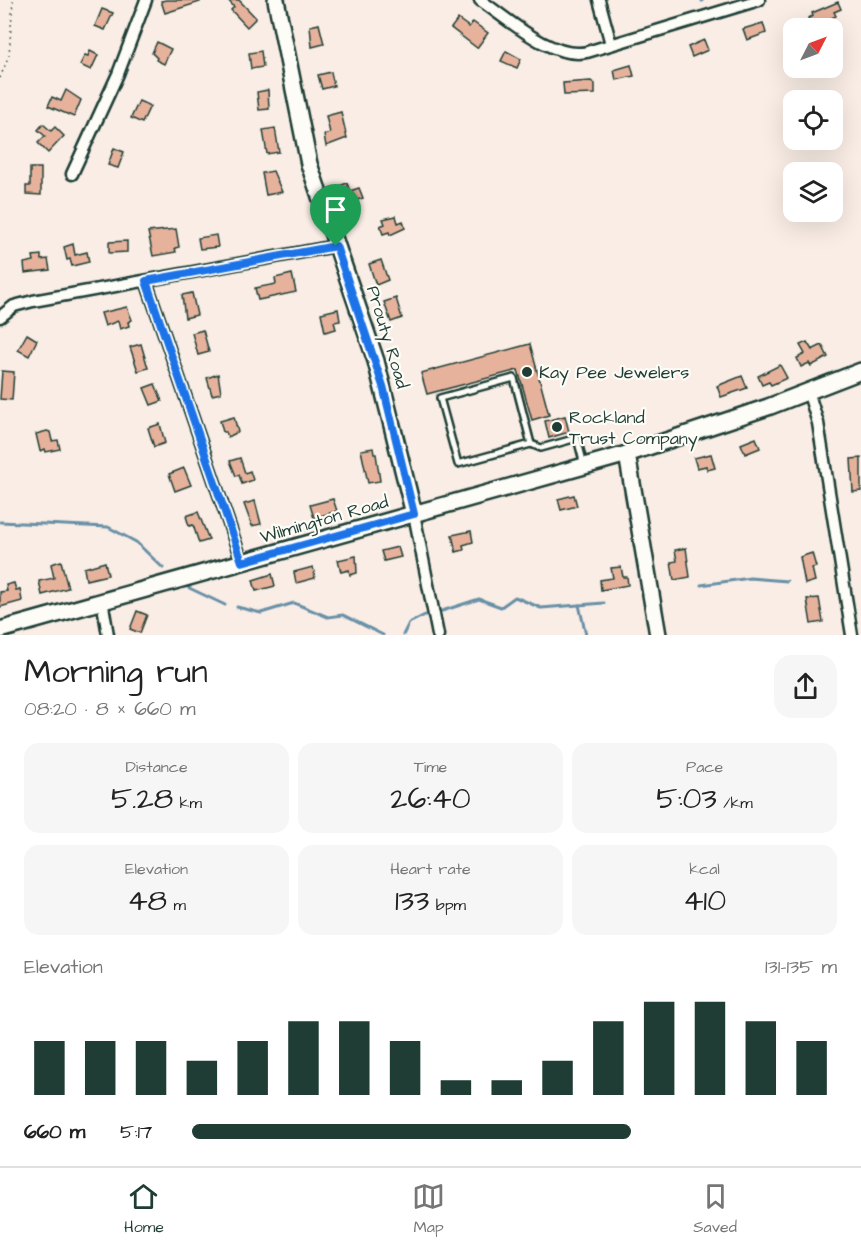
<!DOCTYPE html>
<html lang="en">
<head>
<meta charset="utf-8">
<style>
	body { margin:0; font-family:"Architects Daughter",sans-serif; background:#f6f6f6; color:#222; height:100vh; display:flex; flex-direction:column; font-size:22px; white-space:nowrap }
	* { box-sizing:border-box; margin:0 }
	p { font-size:20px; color:#767676 }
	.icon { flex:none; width:33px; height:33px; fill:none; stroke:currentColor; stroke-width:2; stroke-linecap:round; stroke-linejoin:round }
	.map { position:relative; height:635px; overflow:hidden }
	.panel { display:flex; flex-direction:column; background:#fff; flex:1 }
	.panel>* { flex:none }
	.needle { width:39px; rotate:48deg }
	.fabs { position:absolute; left:783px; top:18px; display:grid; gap:12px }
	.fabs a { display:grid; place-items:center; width:60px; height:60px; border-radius:12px; background:#fff; box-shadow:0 6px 24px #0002; font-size:30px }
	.pin { position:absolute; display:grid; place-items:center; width:51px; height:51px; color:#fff; margin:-62px -26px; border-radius:50% 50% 50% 0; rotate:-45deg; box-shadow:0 0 6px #0007 }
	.pin .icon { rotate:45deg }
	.round { display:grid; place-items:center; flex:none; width:63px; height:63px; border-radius:18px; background:#f6f6f6 }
	.summary { display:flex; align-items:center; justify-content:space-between; height:102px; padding:0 24px }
	h1 { font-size:33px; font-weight:600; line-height:45px }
	.figures { display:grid; grid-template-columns:repeat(3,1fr); gap:9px; height:102px; padding:6px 24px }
	.figures div { display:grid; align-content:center; border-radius:15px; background:#f6f6f6; text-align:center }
	.figures b { font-size:30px; font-weight:600 }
	.figures small { font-size:16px; font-weight:400 }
	.figures p { font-size:16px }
	.chart { height:168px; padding:12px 24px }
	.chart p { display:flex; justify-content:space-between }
	.chart svg { width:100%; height:108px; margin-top:6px; stroke:#1f3d34; stroke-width:6 }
	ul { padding:0 24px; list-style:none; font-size:20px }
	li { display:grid; grid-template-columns:96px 72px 1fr; align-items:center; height:45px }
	li i { height:15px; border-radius:8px; background:#1f3d34 }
	.dock { display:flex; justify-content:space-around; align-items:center; height:84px; border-top:2px solid #e0e0e0; background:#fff; font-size:16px; color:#767676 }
	.dock a { display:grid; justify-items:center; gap:3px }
	.dock .current { color:#1f3d34 }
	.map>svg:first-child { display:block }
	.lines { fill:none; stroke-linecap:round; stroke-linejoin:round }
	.stream { stroke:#6990a7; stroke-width:3 }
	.building { fill:#e7b29c; stroke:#1f3d34; stroke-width:1.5 }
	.lane-casing { stroke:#1f3d34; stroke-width:10 }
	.street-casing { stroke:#1f3d34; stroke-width:15 }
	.secondary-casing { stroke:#1f3d34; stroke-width:20 }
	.path { stroke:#1f3d34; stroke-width:1.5; stroke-dasharray:1.5 4.5; stroke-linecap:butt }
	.lane { stroke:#fdfcf7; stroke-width:5 }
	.street { stroke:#fdfcf7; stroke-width:10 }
	.secondary { stroke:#fdfcf7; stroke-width:15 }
	.route-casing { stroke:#fff; stroke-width:12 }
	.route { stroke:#1a73e8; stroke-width:8 }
	.poi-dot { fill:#1f3d34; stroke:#fdfcf7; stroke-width:2 }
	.labels { text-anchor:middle; stroke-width:4.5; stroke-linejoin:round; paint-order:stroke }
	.street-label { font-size:18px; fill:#1f3d34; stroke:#fdfcf7 }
	.poi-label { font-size:18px; fill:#1f3d34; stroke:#fdfcf7; text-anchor:start }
</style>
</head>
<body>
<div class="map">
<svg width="861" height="635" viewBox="0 0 861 635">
	<rect width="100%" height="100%" fill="#f9ede5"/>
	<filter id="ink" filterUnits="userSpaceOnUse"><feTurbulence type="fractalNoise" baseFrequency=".0167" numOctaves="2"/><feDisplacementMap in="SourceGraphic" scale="12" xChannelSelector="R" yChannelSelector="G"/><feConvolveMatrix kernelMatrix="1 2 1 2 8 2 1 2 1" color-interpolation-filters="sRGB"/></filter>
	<g filter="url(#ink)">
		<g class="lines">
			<g class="stream">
				<polyline points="702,0 702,1"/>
				<polyline points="0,522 108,527 136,542 163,568"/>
				<polyline points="701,585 750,578 787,581"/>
				<polyline points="185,586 225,605"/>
				<polyline points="579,605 586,635"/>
				<polyline points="237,607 261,613 294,603 328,617 343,615 383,635"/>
				<polyline points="442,611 479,599 501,607 515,597 541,608 604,603"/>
				<polyline points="403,635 409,623 425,615"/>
			</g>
		</g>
		<g class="building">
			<polygon points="166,0 200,0 200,2 165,13 161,1"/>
			<polygon points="228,0 239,0 256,18 247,27 231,10 234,7"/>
			<polygon points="838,2 841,9 834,12 836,16 827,20 828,24 812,28 808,18 813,16 812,13"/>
			<polygon points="102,9 113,13 105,30 95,26"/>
			<polygon points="458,19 469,27 473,22 488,33 477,48 451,28"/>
			<polygon points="763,23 766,33 747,40 743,29"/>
			<polygon points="319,24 324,44 312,47 310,26"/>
			<polygon points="704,40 708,50 692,57 688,47"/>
			<polygon points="157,42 171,49 164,64 156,60 157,58 152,53"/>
			<polygon points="90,51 98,55 91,70 80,65 85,55 88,56"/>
			<polygon points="261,51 263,67 251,69 249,53"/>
			<polygon points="506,51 521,59 517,68 501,61"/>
			<polygon points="631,65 634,76 616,80 614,70"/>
			<polygon points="331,72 334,86 322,89 318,75"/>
			<polygon points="591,81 595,84 595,94 564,95 563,83"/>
			<polygon points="66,90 81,100 74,117 48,106 52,97 61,101"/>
			<polygon points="268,90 269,109 259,110 257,92"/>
			<polygon points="139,101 150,106 142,123 131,118"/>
			<polygon points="341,112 347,138 326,146 324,135 330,133 326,116"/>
			<polygon points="43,124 51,131 55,127 64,136 48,153 38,143 45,136 38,130"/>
			<polygon points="275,128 279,152 267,154 263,130"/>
			<polygon points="114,148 124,152 118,168 108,165"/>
			<polygon points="30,168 41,168 41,195 26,194 26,186 30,186"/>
			<polygon points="273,171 282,192 266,195 262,173"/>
			<polygon points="347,183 350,191 359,188 363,198 343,205 337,187"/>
			<polygon points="396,216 398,223 403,221 405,228 390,235 389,232 383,234 380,226 385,224 383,219"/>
			<polygon points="176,229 179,247 175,248 176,252 153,256 148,232"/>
			<polygon points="216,235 218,247 200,249 198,238"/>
			<polygon points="127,241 127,252 109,253 109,242"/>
			<polygon points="73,244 75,255 87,252 89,262 72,266 70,259 67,260 64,247"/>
			<polygon points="41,255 41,260 48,259 50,270 25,273 24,263 34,261 33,256"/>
			<polygon points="381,260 388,280 376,285 369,264"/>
			<polygon points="292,274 296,292 258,300 255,288 276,284 275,278"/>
			<polygon points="192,293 197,315 185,318 182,295"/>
			<polygon points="396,298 402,318 391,322 384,302"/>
			<polygon points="127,307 132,320 128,322 129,326 120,329 118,321 105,326 101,313"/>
			<polygon points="338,309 340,321 334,322 336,329 325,332 321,313"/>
			<polygon points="203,330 209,352 198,355 192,333"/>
			<polygon points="27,334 37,340 29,356 18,350"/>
			<polygon points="807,342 812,350 822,345 828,357 811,366 809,363 801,367 797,358 805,354 800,345"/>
			<polygon points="141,344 148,368 138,371 130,347"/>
			<polygon points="530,344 549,415 532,420 518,370 427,394 421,373"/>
			<polygon points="780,365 787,378 771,385 769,382 762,385 758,376"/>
			<polygon points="2,371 14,372 12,400 0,399"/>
			<polygon points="218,374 221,393 212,395 207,378"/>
			<polygon points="742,376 747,388 721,397 717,386"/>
			<polygon points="155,384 162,401 151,405 144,388"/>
			<polygon points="565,416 569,432 549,438 545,421"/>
			<polygon points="234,417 238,432 228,437 226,432 223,432 220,421"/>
			<polygon points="160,424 165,443 154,447 148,428"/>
			<polygon points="47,431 50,432 52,441 58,440 60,449 46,452 45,449 40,451 36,434"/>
			<polygon points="756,438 760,448 745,454 741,444"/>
			<polygon points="373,448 374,454 376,454 380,481 368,483 361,450"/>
			<polygon points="711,454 715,468 707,470 706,466 697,468 694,458"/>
			<polygon points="240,458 245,473 250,471 253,480 242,484 239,475 236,476 230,461"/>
			<polygon points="861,458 861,491 853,492 851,459"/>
			<polygon points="184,468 191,485 175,491 169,474"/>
			<polygon points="574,495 577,506 561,510 558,499"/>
			<polygon points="333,499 337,511 314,518 310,505"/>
			<polygon points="255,501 261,524 252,526 244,504"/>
			<polygon points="198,512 209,540 199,543 193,525 189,526 186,516"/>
			<polygon points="471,531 473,542 463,545 464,550 456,552 452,535"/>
			<polygon points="398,547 401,557 384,561 381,551"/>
			<polygon points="686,548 690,577 674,580 671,562 677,561 675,550"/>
			<polygon points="812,553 816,567 812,568 815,581 805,584 800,557"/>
			<polygon points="356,556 357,573 350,575 349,570 341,572 338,560"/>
			<polygon points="61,561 68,588 42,595 39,581 54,578 51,564"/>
			<polygon points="105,562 108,575 86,580 84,568"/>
			<polygon points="313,567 315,578 296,583 294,572"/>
			<polygon points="621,567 623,577 627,577 628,585 601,590 600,580 613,578 611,568"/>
			<polygon points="272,574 275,586 256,591 253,580"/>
			<polygon points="14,583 16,590 20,589 22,601 0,607 0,592 7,591 6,585"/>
			<polygon points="819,598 823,622 811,624 807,599"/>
			<polygon points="137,611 147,615 140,633 130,629"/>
		</g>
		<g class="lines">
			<defs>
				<g id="lane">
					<polygon points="514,378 531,444 458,464 440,398"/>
					<polyline points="531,444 541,448 577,438 584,465"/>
				</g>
				<g id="street">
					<path d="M480,0C508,19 552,60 587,52L759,0"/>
					<polyline points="599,0 611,44"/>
					<polyline points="72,174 118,74 146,0"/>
					<polyline points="146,281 242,562"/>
					<polyline points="0,317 14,306 33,301 336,246"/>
					<polyline points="808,391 818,423 852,635"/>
					<polyline points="414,514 438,635"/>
					<polyline points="102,600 108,635"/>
				</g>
				<g id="secondary">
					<polyline points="276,0 309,164 376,361 414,514"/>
					<polyline points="627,454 658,635"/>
					<polyline points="0,630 627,454 768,407 861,371"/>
				</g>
			</defs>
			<use href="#lane" class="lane-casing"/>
			<use href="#street" class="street-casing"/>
			<use href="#secondary" class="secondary-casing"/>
			<polyline class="path" points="0,78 9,55 13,0"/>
			<use href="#lane" class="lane"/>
			<use href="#street" class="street"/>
			<use href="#secondary" class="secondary"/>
		</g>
	</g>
	<g class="lines" filter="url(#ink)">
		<defs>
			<polygon id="route" points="336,246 383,386 414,514 242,562 146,281"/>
		</defs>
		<use href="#route" class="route-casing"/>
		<use href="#route" class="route"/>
	</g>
	<g class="poi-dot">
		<circle cx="527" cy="372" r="6"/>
		<circle cx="557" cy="427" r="6"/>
	</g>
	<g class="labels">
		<g class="street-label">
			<text transform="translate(388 337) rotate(73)" y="6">Prouty Road</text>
			<text transform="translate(324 519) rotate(-16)" y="6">Wilmington Road</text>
		</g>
		<g class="poi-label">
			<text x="539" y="378">Kay Pee Jewelers</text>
			<text x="569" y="423">Rockland<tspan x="569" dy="21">Trust Company</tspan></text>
		</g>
	</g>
</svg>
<div class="fabs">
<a><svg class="needle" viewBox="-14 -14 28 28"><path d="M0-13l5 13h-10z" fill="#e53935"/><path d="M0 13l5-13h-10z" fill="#767676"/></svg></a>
<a><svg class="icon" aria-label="locate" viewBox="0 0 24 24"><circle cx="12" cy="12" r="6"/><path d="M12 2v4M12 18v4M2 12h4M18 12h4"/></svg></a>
<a><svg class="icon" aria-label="layers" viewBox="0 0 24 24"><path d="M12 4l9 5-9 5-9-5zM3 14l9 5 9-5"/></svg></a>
</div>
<div class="pin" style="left:336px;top:246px;background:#1e9e55"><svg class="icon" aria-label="arrive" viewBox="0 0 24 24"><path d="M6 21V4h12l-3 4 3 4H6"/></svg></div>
</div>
<section class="panel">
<div class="summary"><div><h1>Morning run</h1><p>08:20 · 8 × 660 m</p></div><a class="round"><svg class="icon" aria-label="share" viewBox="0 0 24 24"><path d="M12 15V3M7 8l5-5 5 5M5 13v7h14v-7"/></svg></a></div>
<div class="figures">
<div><p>Distance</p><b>5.28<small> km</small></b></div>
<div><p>Time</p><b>26:40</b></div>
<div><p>Pace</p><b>5:03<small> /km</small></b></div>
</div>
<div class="figures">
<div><p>Elevation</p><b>48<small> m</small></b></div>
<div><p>Heart rate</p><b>133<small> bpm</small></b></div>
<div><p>kcal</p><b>410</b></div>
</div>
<div class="chart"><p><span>Elevation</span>131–135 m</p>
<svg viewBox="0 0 160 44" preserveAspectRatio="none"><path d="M5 44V22M15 44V22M25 44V22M35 44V30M45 44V22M55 44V14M65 44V14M75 44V22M85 44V38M95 44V38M105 44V30M115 44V14M125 44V6M135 44V6M145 44V14M155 44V22"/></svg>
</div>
<ul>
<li><b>660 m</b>5:17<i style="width:68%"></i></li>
</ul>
</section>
<nav class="dock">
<a class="current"><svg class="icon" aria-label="home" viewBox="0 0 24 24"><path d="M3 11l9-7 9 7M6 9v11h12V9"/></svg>Home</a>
<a><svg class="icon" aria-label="map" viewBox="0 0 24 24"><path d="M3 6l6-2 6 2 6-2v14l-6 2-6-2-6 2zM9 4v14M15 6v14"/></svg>Map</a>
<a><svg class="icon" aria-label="saved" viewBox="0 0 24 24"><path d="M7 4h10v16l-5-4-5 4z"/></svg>Saved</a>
</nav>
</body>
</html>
